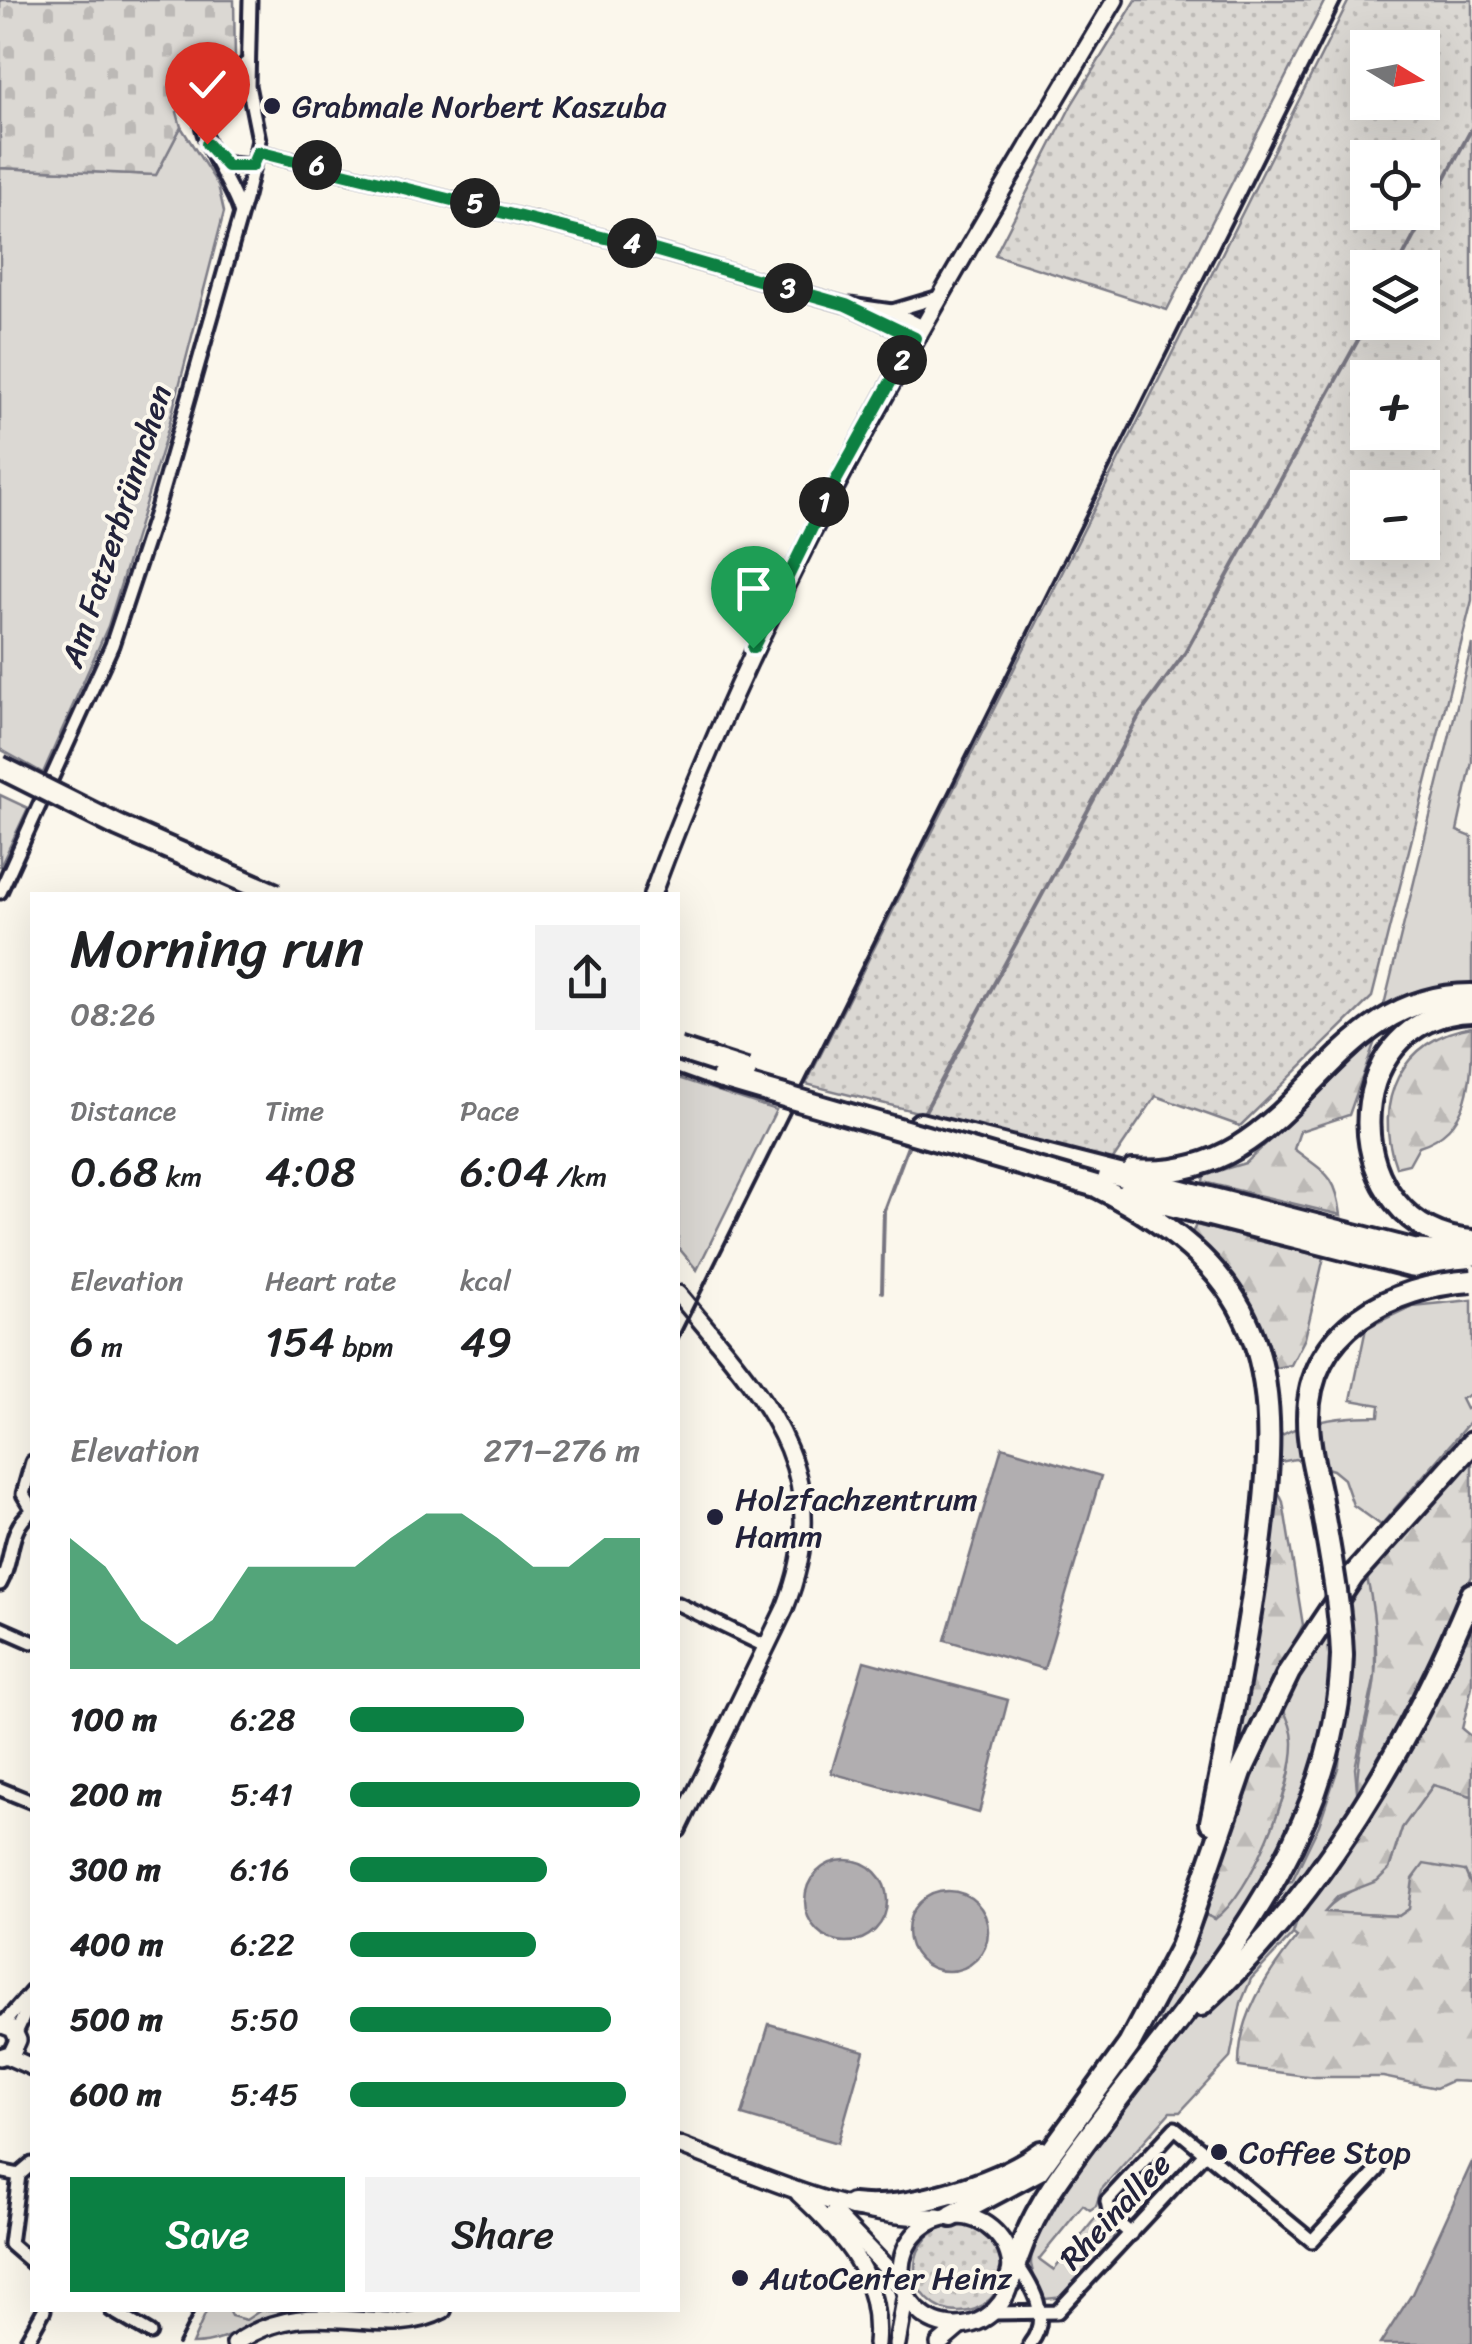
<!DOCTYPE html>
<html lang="en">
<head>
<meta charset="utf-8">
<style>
	body { margin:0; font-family:Sriracha,sans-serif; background:#f2f2f2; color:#202124; height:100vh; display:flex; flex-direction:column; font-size:38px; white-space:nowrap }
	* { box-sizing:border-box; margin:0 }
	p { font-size:32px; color:#757577 }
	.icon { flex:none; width:55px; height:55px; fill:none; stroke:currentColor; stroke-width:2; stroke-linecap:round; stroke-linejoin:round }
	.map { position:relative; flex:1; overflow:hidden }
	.panel { position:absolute; left:30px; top:892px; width:650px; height:1420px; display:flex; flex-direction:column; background:#fff; border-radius:0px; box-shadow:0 10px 40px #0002 }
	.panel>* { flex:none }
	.needle { width:65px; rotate:100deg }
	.controls { position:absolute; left:1350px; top:30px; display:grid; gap:20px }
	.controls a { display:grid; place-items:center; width:90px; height:90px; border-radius:0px; background:#fff; box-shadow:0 10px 40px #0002; font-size:50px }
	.pin { position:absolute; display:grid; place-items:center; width:85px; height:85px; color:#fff; margin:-102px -42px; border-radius:50% 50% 50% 0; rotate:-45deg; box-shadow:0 0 10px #0007 }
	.pin .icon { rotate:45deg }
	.km { position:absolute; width:50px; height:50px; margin:-25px; border-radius:50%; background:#222; color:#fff; font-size:28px; line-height:50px; text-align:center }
	.round { display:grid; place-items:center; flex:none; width:105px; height:105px; border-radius:0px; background:#f2f2f2 }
	.summary { display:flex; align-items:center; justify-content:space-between; height:170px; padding:0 40px }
	h1 { font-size:55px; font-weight:600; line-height:75px }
	.stats { display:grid; grid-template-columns:repeat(3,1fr); gap:15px; height:170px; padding:10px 40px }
	.stats div { display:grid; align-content:center }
	.stats b { font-size:42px; font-weight:600 }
	.stats small { font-size:28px; font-weight:400 }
	.stats p { font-size:28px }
	.chart { height:280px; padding:20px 40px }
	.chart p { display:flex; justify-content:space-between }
	.chart svg { width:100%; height:180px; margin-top:10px; fill:#0b8043; opacity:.7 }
	.cta { display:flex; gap:20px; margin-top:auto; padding:20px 40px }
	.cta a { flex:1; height:115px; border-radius:0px; background:#0b8043; color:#fff; font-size:40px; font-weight:600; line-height:115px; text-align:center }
	.cta a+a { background:#f2f2f2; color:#202124 }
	ul { padding:0 40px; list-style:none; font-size:32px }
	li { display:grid; grid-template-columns:160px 120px 1fr; align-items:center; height:75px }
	li i { height:25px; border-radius:12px; background:#0b8043 }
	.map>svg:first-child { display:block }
	.grass { fill:#dbd8d3; stroke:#7e7d87; stroke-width:2.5 }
	.forest { fill:url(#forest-firs); stroke:#7e7d87; stroke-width:2.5 }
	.cemetery { fill:url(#cemetery-stones); stroke:#7e7d87; stroke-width:2.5 }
	.park { fill:url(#park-dots); stroke:#7e7d87; stroke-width:2.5; fill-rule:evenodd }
	.water { fill:#b1aeb0; stroke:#787681; stroke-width:2.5 }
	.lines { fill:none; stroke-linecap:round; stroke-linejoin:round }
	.stream { stroke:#787681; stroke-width:4 }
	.street-casing { stroke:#22223b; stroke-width:19 }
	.secondary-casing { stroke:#22223b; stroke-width:22 }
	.highway-casing { stroke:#22223b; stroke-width:28 }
	.street { stroke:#fbf7ec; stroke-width:11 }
	.secondary { stroke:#fbf7ec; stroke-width:15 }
	.highway { stroke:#fbf7ec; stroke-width:20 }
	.rail { stroke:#22223b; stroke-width:4 }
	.highway-bridge-casing { stroke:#22223b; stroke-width:28; stroke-linecap:butt }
	.highway-bridge { stroke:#fbf7ec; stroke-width:20 }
	.route-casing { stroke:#fff; stroke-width:20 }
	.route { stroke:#0b8043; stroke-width:12 }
	.poi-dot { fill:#22223b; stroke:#fbf7ec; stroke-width:4 }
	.labels { text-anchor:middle; stroke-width:8; stroke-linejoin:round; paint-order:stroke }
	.poi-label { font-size:32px; fill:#22223b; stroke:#fbf7ec; text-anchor:start }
	.street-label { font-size:32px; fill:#22223b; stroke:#fbf7ec }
</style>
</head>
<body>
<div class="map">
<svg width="1472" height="2344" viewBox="0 0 1472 2344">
	<defs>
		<pattern id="forest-firs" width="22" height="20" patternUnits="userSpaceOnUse" patternTransform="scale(2.5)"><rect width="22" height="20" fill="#dbd8d3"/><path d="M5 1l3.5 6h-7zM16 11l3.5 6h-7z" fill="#bcb9b6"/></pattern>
		<pattern id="cemetery-stones" width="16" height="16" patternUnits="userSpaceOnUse" patternTransform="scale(2.5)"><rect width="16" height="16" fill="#dbd8d3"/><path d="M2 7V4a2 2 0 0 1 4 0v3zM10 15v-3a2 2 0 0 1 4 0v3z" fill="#bcb9b6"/></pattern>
		<pattern id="park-dots" width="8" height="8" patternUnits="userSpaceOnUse" patternTransform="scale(2.5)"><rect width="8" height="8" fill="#dbd8d3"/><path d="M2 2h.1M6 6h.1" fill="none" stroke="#bcb9b6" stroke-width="1.8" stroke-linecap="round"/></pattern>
	</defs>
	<rect width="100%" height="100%" fill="#fbf7ec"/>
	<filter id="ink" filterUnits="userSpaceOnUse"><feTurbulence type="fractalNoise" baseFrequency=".01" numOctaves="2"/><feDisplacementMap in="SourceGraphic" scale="20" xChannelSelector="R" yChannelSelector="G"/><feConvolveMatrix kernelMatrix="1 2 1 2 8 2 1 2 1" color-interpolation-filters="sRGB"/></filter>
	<g filter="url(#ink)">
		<g class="grass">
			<polygon points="181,127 218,185 224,212 168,429 108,626 43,773 0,749 0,168 156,175"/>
			<polygon points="1472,644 1472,762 1457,831 1472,837 1472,984 1436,987 1384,1005"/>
			<polygon points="0,795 28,808 0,867"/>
			<polygon points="678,1078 776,1110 697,1270 678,1247"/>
			<path d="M1472,1300V1393L1461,1399L1466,1409L1472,1406V1419L1381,1525L1353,1505L1344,1479L1333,1470L1295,1459L1270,1464L1255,1460C1279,1422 1339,1416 1379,1416L1380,1405L1351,1400L1366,1328L1412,1306Z"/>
			<path d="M1366,1573L1375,1610V1676L1355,1768L1358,1801L1347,1826L1218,1982L1286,1882L1292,1881L1319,1825L1339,1765L1347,1651L1330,1654C1338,1800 1247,1912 1165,2024L1158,2019L1206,1915L1215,1919C1251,1860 1318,1776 1281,1705L1325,1627Z"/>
			<path d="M1434,1784L1472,1796V1888L1465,1871L1414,1894L1409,1909L1399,1916L1323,1912C1341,1893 1367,1884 1389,1869L1402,1828Z"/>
			<path d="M1304,1898L1293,1934L1251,1979L1241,2003L1230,2058L1180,2112H1170L1101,2190L1096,2206L1090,2210L1083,2205L1039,2259L1054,2270L1097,2216L1112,2224C1122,2251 1082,2279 1065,2297L1045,2299L1037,2290L1031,2264L1032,2233L1075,2167L1186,2030Z"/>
			<path d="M207,2310H228L231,2316L246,2320L261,2310H291C252,2318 232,2344 192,2344Z"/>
		</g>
		<g class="forest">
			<path d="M1472,1027C1472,1079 1472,1130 1419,1146L1409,1164L1396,1167C1372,1102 1401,1038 1472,1027Z"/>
			<path d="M1376,1038L1349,1115L1300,1131L1294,1149C1325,1173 1336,1174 1341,1215L1203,1182L1204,1175L1246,1163Z"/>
			<polygon points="1196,1225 1324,1257 1305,1338 1291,1365 1275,1368 1257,1315 1192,1233"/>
			<path d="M1472,1453V1576L1424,1693L1358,1802C1353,1758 1371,1720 1375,1676C1378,1641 1374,1607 1366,1573Z"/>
			<polygon points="1274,1483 1283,1502 1303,1625 1247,1737 1239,1735 1255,1651"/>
			<path d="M1472,1618V1686L1462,1729L1472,1737V1796L1433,1785L1402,1828L1389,1869L1377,1881L1338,1896L1324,1912L1399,1916L1409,1909L1413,1879L1424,1864L1465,1871L1472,1888V2082L1451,2081L1436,2088L1383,2077H1314L1239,2067C1238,2017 1267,1974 1297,1937L1293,1934L1304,1898L1365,1824L1397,1773Z"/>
			<path d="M1281,1705C1287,1716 1293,1730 1293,1742C1294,1787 1251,1894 1215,1919L1206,1915L1233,1825Z"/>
		</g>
		<polygon class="cemetery" points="0,0 234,0 235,61 227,69 228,77 177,112 181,127 156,175 0,168"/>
		<g class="park">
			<polygon points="1136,0 1325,0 1167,310 995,255 1072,104"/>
			<path d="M1349,0H1472V600L1372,997L1240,1126L1156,1096L1112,1161L806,1084ZM1368,48H1422V102H1368ZM1368,158H1422V212H1368ZM1368,268H1422V322H1368ZM1368,378H1422V432H1368ZM1368,488H1422V542H1368Z"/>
			<circle cx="959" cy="2268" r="44"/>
		</g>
		<g class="water">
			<polygon points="1002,1447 1101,1476 1044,1669 945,1640"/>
			<polygon points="864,1661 1008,1700 979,1813 831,1773"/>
			<circle cx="846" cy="1901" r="41"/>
			<circle cx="948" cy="1931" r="40"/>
			<polygon points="769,2024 864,2051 838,2143 742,2115"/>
			<polygon points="1472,2162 1472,2344 1380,2344 1412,2294"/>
		</g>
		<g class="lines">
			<g class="stream">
				<polyline points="1397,268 1472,128"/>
				<polyline points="923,1115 1140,714 1185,653 1368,322"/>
				<polyline points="882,1292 884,1210 910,1141"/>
			</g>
			<defs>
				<g id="street">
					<polyline points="258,152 654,250 846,305 915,338"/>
					<polyline points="220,163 251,166"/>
					<path d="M240,211C233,185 192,131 203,109C208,98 220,98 228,91C236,84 241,73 245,64"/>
					<polyline points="850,305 892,311 922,326"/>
					<polyline points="892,311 939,297"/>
					<polyline points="0,892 112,645 156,512 246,196 259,140 248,85 250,0"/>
					<polyline points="32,1462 23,1494 32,1509"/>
					<path d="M0,1584C15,1558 6,1531 32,1511"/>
					<polyline points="678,1604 767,1647"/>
					<polyline points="0,1628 32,1642"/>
					<polyline points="0,1789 32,1802"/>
					<polyline points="3,2024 32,1991"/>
					<polyline points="16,2033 32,1998"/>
					<polyline points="0,2171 19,2175"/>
					<polyline points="19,2175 10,2244 32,2263"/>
					<polyline points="19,2175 32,2164"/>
					<polyline points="1131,2234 1110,2216 1107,2201 1175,2128 1312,2241 1378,2170"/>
					<path d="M1006,2248C1024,2276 1056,2312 1030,2344"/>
					<polyline points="111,2310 150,2333"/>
					<polyline points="992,2313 1057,2312 1205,2153"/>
					<polyline points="25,2344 44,2310"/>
				</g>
				<g id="secondary">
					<path d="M652,895C771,571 940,295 1115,0"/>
					<path d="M678,1294C760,1393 840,1470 785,1608L678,1829"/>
					<polyline points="0,2024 13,2029 18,2040 12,2053 0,2057"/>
					<polyline points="7,2056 32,2067"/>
					<path d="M678,2145C761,2176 847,2219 938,2217"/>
					<path d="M799,2194C845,2236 882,2277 876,2344"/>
					<polyline points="834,2213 901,2283"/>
					<circle cx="956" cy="2271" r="55"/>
					<path d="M235,2344C311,2289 381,2344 443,2310"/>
					<polyline points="897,2344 906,2294"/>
					<polyline points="939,2344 960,2326"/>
				</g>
				<g id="highway">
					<path d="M1472,1011C1331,1016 1337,1231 1472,1241"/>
					<polyline points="678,1062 722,1078"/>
					<polyline points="920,1124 1413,1250 1472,1255"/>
					<path d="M1133,1171C1300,1184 1318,994 1472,995"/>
					<path d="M1096,1186C1275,1276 1283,1377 1258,1560C1246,1648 1229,1735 1211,1822"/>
					<polyline points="1127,1194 1410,1266 1472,1275"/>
					<path d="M1201,2005C1324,1892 1408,1747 1472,1594"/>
					<path d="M852,2205C905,2212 998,2184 1041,2152"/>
					<polyline points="952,2216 1038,2170 1129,2045 1181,1947 1241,1772 1289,1672 1353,1576 1472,1443"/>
					<path d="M1010,2281C1029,2209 1068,2165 1112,2106C1216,1970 1337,1835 1342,1655"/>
				</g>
			</defs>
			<use href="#street" class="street-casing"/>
			<use href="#secondary" class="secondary-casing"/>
			<use href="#highway" class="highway-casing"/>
			<use href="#street" class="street"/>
			<use href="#secondary" class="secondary"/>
			<use href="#highway" class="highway"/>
			<g class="rail">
				<polyline points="678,1338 1342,0"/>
				<polyline points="178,2344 195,2310"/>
			</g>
			<defs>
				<g id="highway-bridge">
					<polyline points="0,767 118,826 276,895"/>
					<polyline points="678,1049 746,1071"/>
					<polyline points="722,1078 1096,1186"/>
					<path d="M1342,1655C1340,1601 1329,1549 1320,1495C1315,1471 1308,1445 1308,1419C1308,1328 1392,1286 1472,1281"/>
				</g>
			</defs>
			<use href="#highway-bridge" class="highway-bridge-casing"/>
			<use href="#highway-bridge" class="highway-bridge"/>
		</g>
	</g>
	<g class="lines" filter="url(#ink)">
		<defs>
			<polyline id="route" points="207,144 227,166 252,166 258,152 654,250 846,305 915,338 828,495 753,648"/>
		</defs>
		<use href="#route" class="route-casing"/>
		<use href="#route" class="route"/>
	</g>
	<g class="poi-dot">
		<circle cx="272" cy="106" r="10"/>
		<circle cx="715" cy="1517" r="10"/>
		<circle cx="1219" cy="2152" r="10"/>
		<circle cx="740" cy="2278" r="10"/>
	</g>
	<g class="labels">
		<g class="poi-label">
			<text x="292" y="117">Grabmale Norbert Kaszuba</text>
			<text x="735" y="1510">Holzfachzentrum<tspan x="735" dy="37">Hamm</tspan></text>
			<text x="1239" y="2163">Coffee Stop</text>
			<text x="760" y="2289">AutoCenter Heinz</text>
		</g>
		<g class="street-label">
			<text transform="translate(116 526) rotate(-72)" y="11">Am Fatzerbrünnchen</text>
			<text transform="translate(1115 2211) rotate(-47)" y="11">Rheinallee</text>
		</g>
	</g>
</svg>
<div class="controls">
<a><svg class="needle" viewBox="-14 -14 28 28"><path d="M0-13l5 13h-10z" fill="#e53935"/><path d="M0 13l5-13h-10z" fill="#757577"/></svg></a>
<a><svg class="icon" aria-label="locate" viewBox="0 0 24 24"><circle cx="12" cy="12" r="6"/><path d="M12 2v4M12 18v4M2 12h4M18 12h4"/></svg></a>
<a><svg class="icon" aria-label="layers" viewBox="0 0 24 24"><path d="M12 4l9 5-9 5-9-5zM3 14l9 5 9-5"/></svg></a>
<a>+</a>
<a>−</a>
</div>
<div class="pin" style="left:753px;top:648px;background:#1e9e55"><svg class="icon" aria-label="arrive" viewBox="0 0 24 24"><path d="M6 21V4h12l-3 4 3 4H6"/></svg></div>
<div class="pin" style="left:207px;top:144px;background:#d93025"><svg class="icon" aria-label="check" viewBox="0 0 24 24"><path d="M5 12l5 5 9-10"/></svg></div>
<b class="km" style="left:824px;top:502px">1</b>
<b class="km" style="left:902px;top:360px">2</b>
<b class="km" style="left:788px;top:288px">3</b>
<b class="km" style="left:632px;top:243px">4</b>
<b class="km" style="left:475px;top:203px">5</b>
<b class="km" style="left:317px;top:165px">6</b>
<section class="panel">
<div class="summary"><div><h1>Morning run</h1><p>08:26</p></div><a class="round"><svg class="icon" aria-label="share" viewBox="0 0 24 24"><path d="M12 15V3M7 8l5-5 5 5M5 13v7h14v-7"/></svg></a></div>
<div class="stats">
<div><p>Distance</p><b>0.68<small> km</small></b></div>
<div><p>Time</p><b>4:08</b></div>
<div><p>Pace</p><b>6:04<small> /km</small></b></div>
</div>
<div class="stats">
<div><p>Elevation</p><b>6<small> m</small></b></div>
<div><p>Heart rate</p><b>154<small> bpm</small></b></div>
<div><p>kcal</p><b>49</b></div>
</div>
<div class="chart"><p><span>Elevation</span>271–276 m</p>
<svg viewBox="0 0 160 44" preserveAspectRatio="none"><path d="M0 44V12L10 19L20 32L30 38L40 32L50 19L60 19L70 19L80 19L90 12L100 6L110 6L120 12L130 19L140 19L150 12L160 12V44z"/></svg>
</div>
<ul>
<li><b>100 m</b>6:28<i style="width:60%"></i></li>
<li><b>200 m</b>5:41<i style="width:100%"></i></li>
<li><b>300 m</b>6:16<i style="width:68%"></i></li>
<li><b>400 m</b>6:22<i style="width:64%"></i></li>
<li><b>500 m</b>5:50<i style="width:90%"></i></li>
<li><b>600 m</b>5:45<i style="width:95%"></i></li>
</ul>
<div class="cta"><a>Save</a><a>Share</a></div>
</section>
</div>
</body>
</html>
